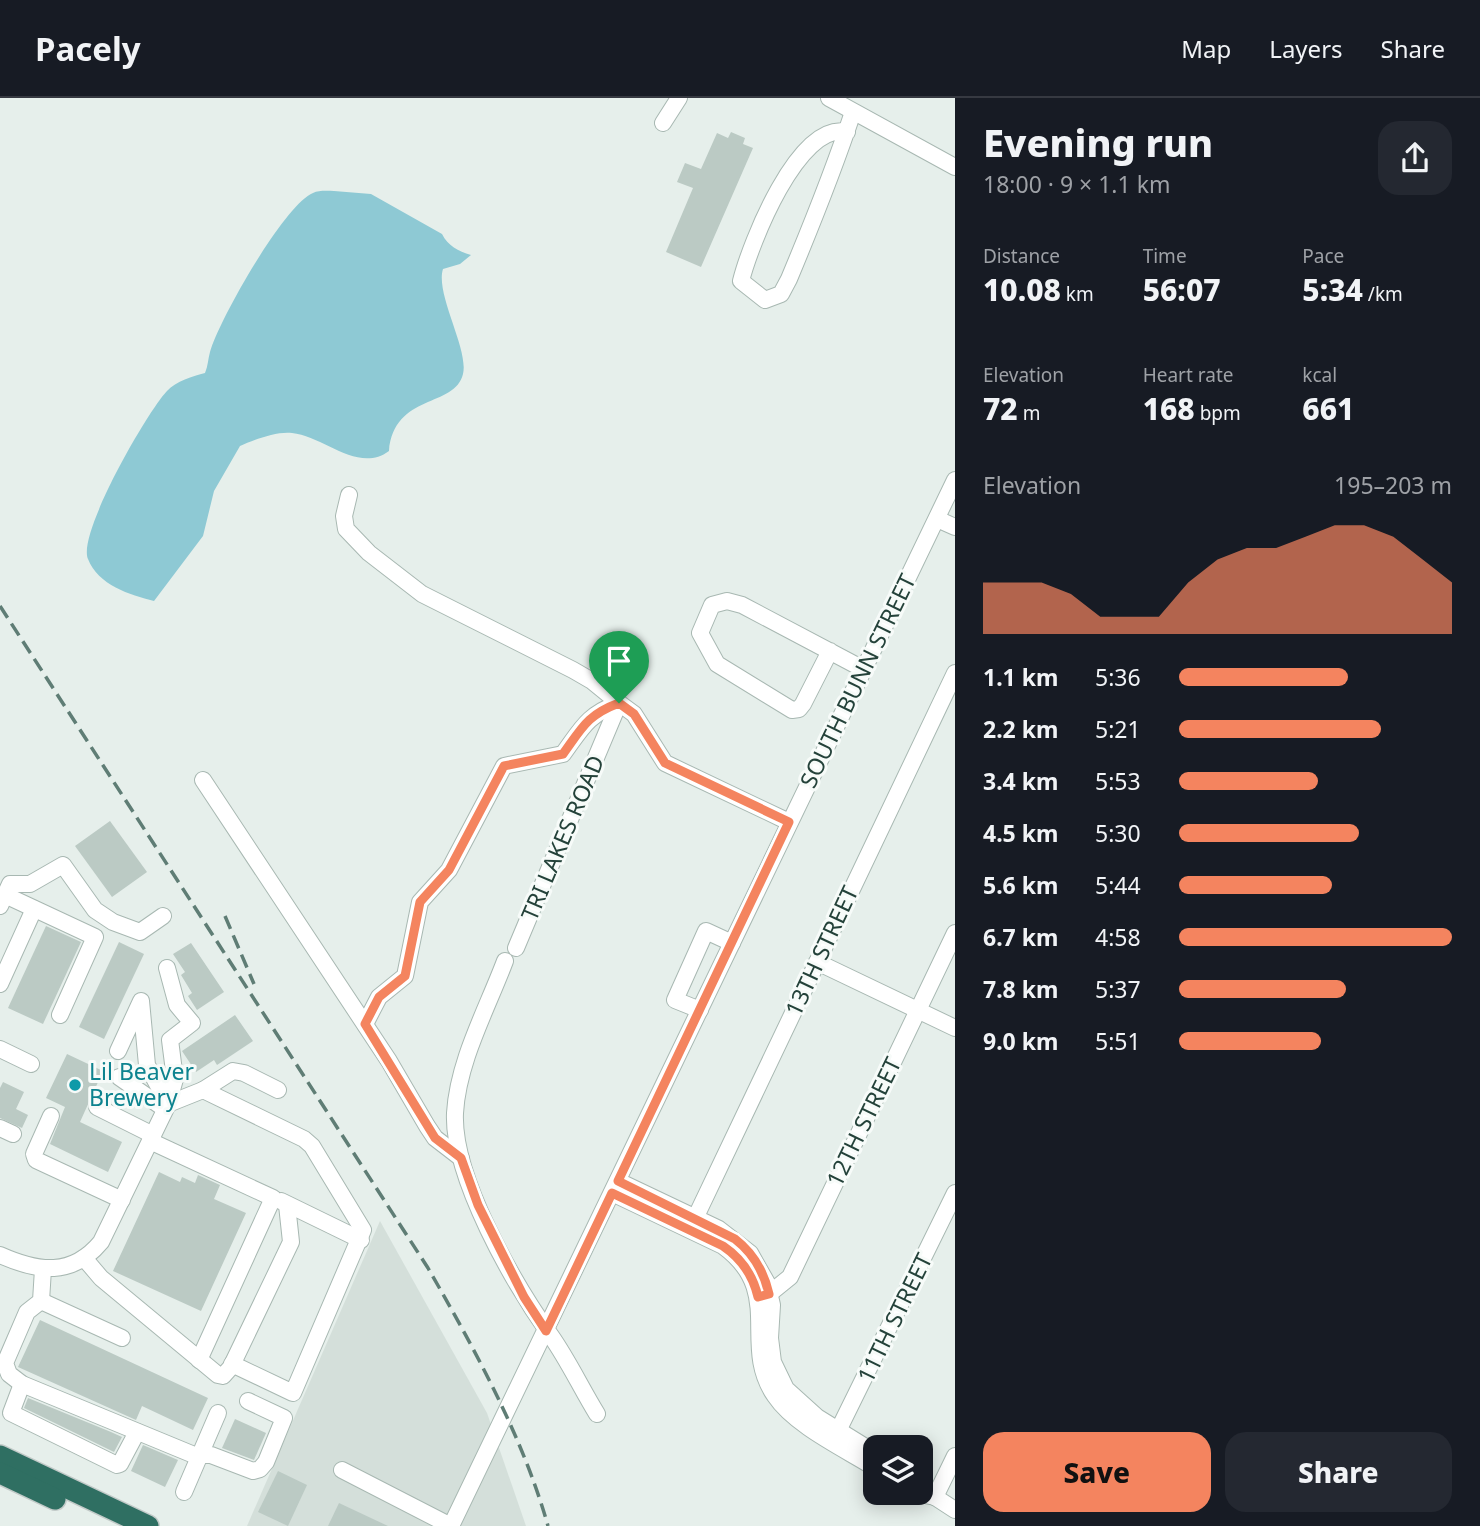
<!DOCTYPE html>
<html lang="en">
<head>
<meta charset="utf-8">
<style>
	body { margin:0; font-family:"Noto Sans",sans-serif; background:#242831; color:#f1f3f6; height:100vh; display:flex; flex-direction:column; font-size:26px; white-space:nowrap }
	* { box-sizing:border-box; margin:0 }
	p { font-size:23px; color:#9ea1a6 }
	.icon { flex:none; width:38px; height:38px; fill:none; stroke:currentColor; stroke-width:2; stroke-linecap:round; stroke-linejoin:round }
	.map { position:relative; flex:1; overflow:hidden }
	.sheet { display:flex; flex-direction:column; background:#171b24; width:525px }
	.sheet>* { flex:none }
	.buttons { position:absolute; left:863px; top:1337px; display:grid; gap:14px }
	.buttons a { display:grid; place-items:center; width:70px; height:70px; border-radius:14px; background:#171b24; box-shadow:0 4px 18px #0003; font-size:35px }
	.pin { position:absolute; display:grid; place-items:center; width:60px; height:60px; color:#fff; margin:-72px -30px; border-radius:50% 50% 50% 0; rotate:-45deg; box-shadow:0 0 7px #0007 }
	.pin .icon { rotate:45deg }
	.round { display:grid; place-items:center; flex:none; width:74px; height:74px; border-radius:21px; background:#242831 }
	.head { display:flex; align-items:center; justify-content:space-between; height:119px; padding:0 28px }
	h1 { font-size:38px; font-weight:800; line-height:52px }
	.figures { display:grid; grid-template-columns:repeat(3,1fr); gap:10px; height:119px; padding:7px 28px }
	.figures div { display:grid; align-content:center }
	.figures b { font-size:30px; font-weight:800 }
	.figures small { font-size:19px; font-weight:400 }
	.figures p { font-size:19px }
	.chart { height:196px; padding:14px 28px }
	.chart p { display:flex; justify-content:space-between }
	.chart svg { width:100%; height:126px; margin-top:7px; fill:#f4845f; opacity:.7 }
	.action { display:flex; gap:14px; margin-top:auto; padding:14px 28px }
	.action a { flex:1; height:80px; border-radius:21px; background:#f4845f; color:#111; font-size:28px; font-weight:800; line-height:80px; text-align:center }
	.action a+a { background:#242831; color:#f1f3f6 }
	ul { padding:0 28px; list-style:none; font-size:23px }
	li { display:grid; grid-template-columns:112px 84px 1fr; align-items:center; height:52px }
	li i { height:18px; border-radius:9px; background:#f4845f }
	header { display:flex; align-items:center; gap:42px; box-sizing:border-box; height:98px; padding:0 35px; background:#171b24; border-bottom:2px solid #363941 }
	header strong { font-size:33px }
	nav { display:flex; gap:38px; margin-inline-start:auto; font-size:24px }
	main { display:flex; flex:1; min-height:0 }
	.map>svg:first-child { display:block }
	.built { fill:#d4dfda }
	.water { fill:#8ec9d4 }
	.building { fill:#bbcac4 }
	.lines { fill:none; stroke-linecap:round; stroke-linejoin:round }
	.minor-casing { stroke:#a8b8b2; stroke-width:18 }
	.highway-casing { stroke:#c2cac8; stroke-width:24 }
	.minor { stroke:#fff; stroke-width:16 }
	.highway { stroke:#2f6f62; stroke-width:21 }
	.rail { stroke:#5f7d75; stroke-width:3.5; stroke-dasharray:14 7; stroke-linecap:butt }
	.route-casing { stroke:#fff; stroke-width:14 }
	.route { stroke:#f4845f; stroke-width:9 }
	.culture-dot { fill:#0f9aa8; stroke:#f7fbf9; stroke-width:2.5 }
	.labels { text-anchor:middle; stroke-width:6; stroke-linejoin:round; paint-order:stroke }
	.street-label { font-size:23px; fill:#24423a; stroke:#f7fbf9 }
	.culture-label { font-size:23px; fill:#0d838f; stroke:#f7fbf9; text-anchor:start }
</style>
</head>
<body>
<header>
<strong>Pacely</strong>
<nav><a>Map</a><a>Layers</a><a>Share</a></nav>
</header>
<main>
<div class="map">
<svg width="955" height="1428" viewBox="0 0 955 1428">
	<rect width="100%" height="100%" fill="#e6efeb"/>
	<polygon class="built" points="380,1123 487,1315 526,1428 247,1428"/>
	<path class="water" d="M334,93L371,96L442,136C448,148 458,153 471,157L460,166L443,171C435,196 469,251 463,276C455,310 394,295 389,353C358,376 324,338 292,335C277,333 253,342 240,348L214,393L203,438L154,503C130,497 98,487 88,461C77,436 147,314 167,293C176,283 193,278 205,275C208,268 208,261 210,254C219,222 284,107 313,95C319,92 328,93 334,93Z"/>
	<g class="building">
		<polygon points="731,34 745,40 743,46 753,50 701,169 666,154 693,90 677,84 685,65 701,71 717,35 728,40"/>
		<polygon points="110,723 147,774 112,799 75,748"/>
		<polygon points="46,828 81,844 43,926 8,910"/>
		<polygon points="119,844 144,856 104,941 79,929"/>
		<polygon points="191,845 224,894 197,912 188,898 192,895 181,877 185,874 173,856"/>
		<polygon points="235,917 253,943 217,967 214,962 196,974 182,953"/>
		<polygon points="67,956 103,973 80,1024 122,1044 108,1074 50,1046 65,1009 46,1000"/>
		<polygon points="3,984 24,994 16,1011 28,1017 22,1030 0,1020 0,990"/>
		<polygon points="159,1074 180,1084 182,1079 195,1085 198,1077 220,1087 214,1101 246,1115 201,1213 113,1173"/>
		<polygon points="40,1222 208,1300 193,1332 142,1308 136,1322 18,1269"/>
		<polygon points="28,1300 111,1334 122,1339 114,1354 24,1310"/>
		<polygon points="235,1321 266,1335 254,1362 222,1350"/>
		<polygon points="143,1347 178,1362 165,1389 131,1373"/>
		<polygon points="278,1373 307,1387 288,1428 258,1414"/>
		<polygon points="339,1405 388,1428 328,1428"/>
	</g>
	<g class="lines">
		<defs>
			<g id="minor">
				<polyline points="829,0 955,69"/>
				<polyline points="663,25 679,0"/>
				<path d="M847,34C798,23 750,147 741,183L765,202L781,196L789,181C812,126 834,71 853,14"/>
				<polyline points="349,397 344,418 346,431 369,455 422,496 573,572 592,583 619,605 516,850"/>
				<polyline points="937,421 955,429"/>
				<polyline points="830,553 803,606 799,611 792,612 717,566 700,535 712,507 727,503 742,507 848,563 863,571"/>
				<polyline points="203,682 389,963 427,1028 435,1040 461,1060"/>
				<polyline points="5,797 95,839 60,917"/>
				<polyline points="0,808 10,786 30,786 63,767 95,812 113,824 140,834 163,818"/>
				<path d="M505,863C487,911 458,963 455,1015C452,1079 514,1186 551,1238C568,1262 581,1290 597,1316"/>
				<polyline points="817,864 955,930"/>
				<polyline points="0,886 34,811"/>
				<polyline points="700,912 675,902 706,833 732,845"/>
				<path d="M365,926L379,899L405,878L420,804L449,772L504,668L563,656C582,630 587,617 619,605L634,616L665,665L789,724"/>
				<polyline points="0,951 31,966"/>
				<polyline points="118,953 141,903 147,967 168,1006"/>
				<polyline points="119,979 165,1011"/>
				<polyline points="203,992 233,973 244,975 278,992"/>
				<polyline points="168,1006 203,992 304,1041 312,1048 363,1132 293,1295 232,1266"/>
				<polyline points="97,1009 153,1037"/>
				<polyline points="51,1018 34,1056 36,1062 122,1102"/>
				<polyline points="0,1030 13,1036"/>
				<polyline points="150,1043 273,1100 199,1262"/>
				<polyline points="618,1083 719,1131 750,1155 767,1185 772,1207 770,1240 773,1264 786,1291 817,1319 875,1355"/>
				<path d="M612,1095L723,1148C786,1194 739,1246 775,1298C795,1328 845,1351 875,1370"/>
				<polyline points="281,1103 361,1142"/>
				<polyline points="690,1131 955,575"/>
				<path d="M0,1157C38,1174 72,1179 101,1144L168,1006L175,981L170,942L192,925L177,907L167,870"/>
				<polyline points="84,1160 101,1180 218,1277 223,1278 231,1269 291,1144 287,1107"/>
				<polyline points="43,1171 41,1203 27,1214 5,1265 9,1276 22,1286 194,1357 211,1357 253,1373 260,1371 266,1364 284,1320 248,1303"/>
				<polyline points="758,1199 769,1196 790,1179 955,835"/>
				<polyline points="41,1203 122,1240"/>
				<polyline points="22,1286 11,1315 117,1367 120,1366 137,1334"/>
				<polyline points="834,1341 955,1095"/>
				<polyline points="342,1372 451,1428"/>
				<polyline points="920,1385 935,1399 955,1412"/>
				<polyline points="184,1394 218,1315"/>
				<polyline points="915,1395 935,1399"/>
				<polyline points="935,1399 955,1358"/>
				<polyline points="451,1428 955,382"/>
			</g>
			<g id="highway">
				<polyline points="0,1358 148,1428"/>
				<polyline points="0,1375 55,1401"/>
			</g>
		</defs>
		<use href="#minor" class="minor-casing"/>
		<use href="#highway" class="highway-casing"/>
		<use href="#minor" class="minor"/>
		<use href="#highway" class="highway"/>
		<g class="rail">
			<path d="M0,508L428,1170C474,1250 523,1339 548,1428"/>
			<polyline points="225,818 254,886"/>
		</g>
	</g>
	<g class="lines">
		<defs>
			<path id="route" d="M619,605L634,616L665,665L789,724L618,1083L735,1141C753,1155 764,1174 769,1196L758,1199C753,1177 742,1161 723,1148L612,1095L546,1233L524,1199L478,1107L461,1060L435,1040L365,926L379,899L405,878L420,804L449,772L504,668L563,656C582,630 587,617 619,605Z"/>
		</defs>
		<use href="#route" class="route-casing"/>
		<use href="#route" class="route"/>
	</g>
	<circle class="culture-dot" cx="75" cy="987" r="7"/>
	<g class="labels">
		<g class="street-label">
			<text transform="translate(858 583) rotate(-64)" y="8">SOUTH BUNN STREET</text>
			<text transform="translate(563 740) rotate(-67)" y="8">TRI LAKES ROAD</text>
			<text transform="translate(822 853) rotate(-65)" y="8">13TH STREET</text>
			<text transform="translate(864 1024) rotate(-64)" y="8">12TH STREET</text>
			<text transform="translate(895 1220) rotate(-64)" y="8">11TH STREET</text>
		</g>
		<g class="culture-label">
			<text x="89" y="982">Lil Beaver<tspan x="89" dy="26">Brewery</tspan></text>
		</g>
	</g>
</svg>
<div class="buttons">
<a><svg class="icon" aria-label="layers" viewBox="0 0 24 24"><path d="M12 4l9 5-9 5-9-5zM3 14l9 5 9-5"/></svg></a>
</div>
<div class="pin" style="left:619px;top:605px;background:#1e9e55"><svg class="icon" aria-label="arrive" viewBox="0 0 24 24"><path d="M6 21V4h12l-3 4 3 4H6"/></svg></div>
</div>
<section class="sheet">
<div class="head"><div><h1>Evening run</h1><p>18:00 · 9 × 1.1 km</p></div><a class="round"><svg class="icon" aria-label="share" viewBox="0 0 24 24"><path d="M12 15V3M7 8l5-5 5 5M5 13v7h14v-7"/></svg></a></div>
<div class="figures">
<div><p>Distance</p><b>10.08<small> km</small></b></div>
<div><p>Time</p><b>56:07</b></div>
<div><p>Pace</p><b>5:34<small> /km</small></b></div>
</div>
<div class="figures">
<div><p>Elevation</p><b>72<small> m</small></b></div>
<div><p>Heart rate</p><b>168<small> bpm</small></b></div>
<div><p>kcal</p><b>661</b></div>
</div>
<div class="chart"><p><span>Elevation</span>195–203 m</p>
<svg viewBox="0 0 160 44" preserveAspectRatio="none"><path d="M0 44V26L10 26L20 26L30 30L40 38L50 38L60 38L70 26L80 18L90 14L100 14L110 10L120 6L130 6L140 10L150 18L160 26V44z"/></svg>
</div>
<ul>
<li><b>1.1 km</b>5:36<i style="width:62%"></i></li>
<li><b>2.2 km</b>5:21<i style="width:74%"></i></li>
<li><b>3.4 km</b>5:53<i style="width:51%"></i></li>
<li><b>4.5 km</b>5:30<i style="width:66%"></i></li>
<li><b>5.6 km</b>5:44<i style="width:56%"></i></li>
<li><b>6.7 km</b>4:58<i style="width:100%"></i></li>
<li><b>7.8 km</b>5:37<i style="width:61%"></i></li>
<li><b>9.0 km</b>5:51<i style="width:52%"></i></li>
</ul>
<div class="action"><a>Save</a><a>Share</a></div>
</section>
</main>
</body>
</html>
